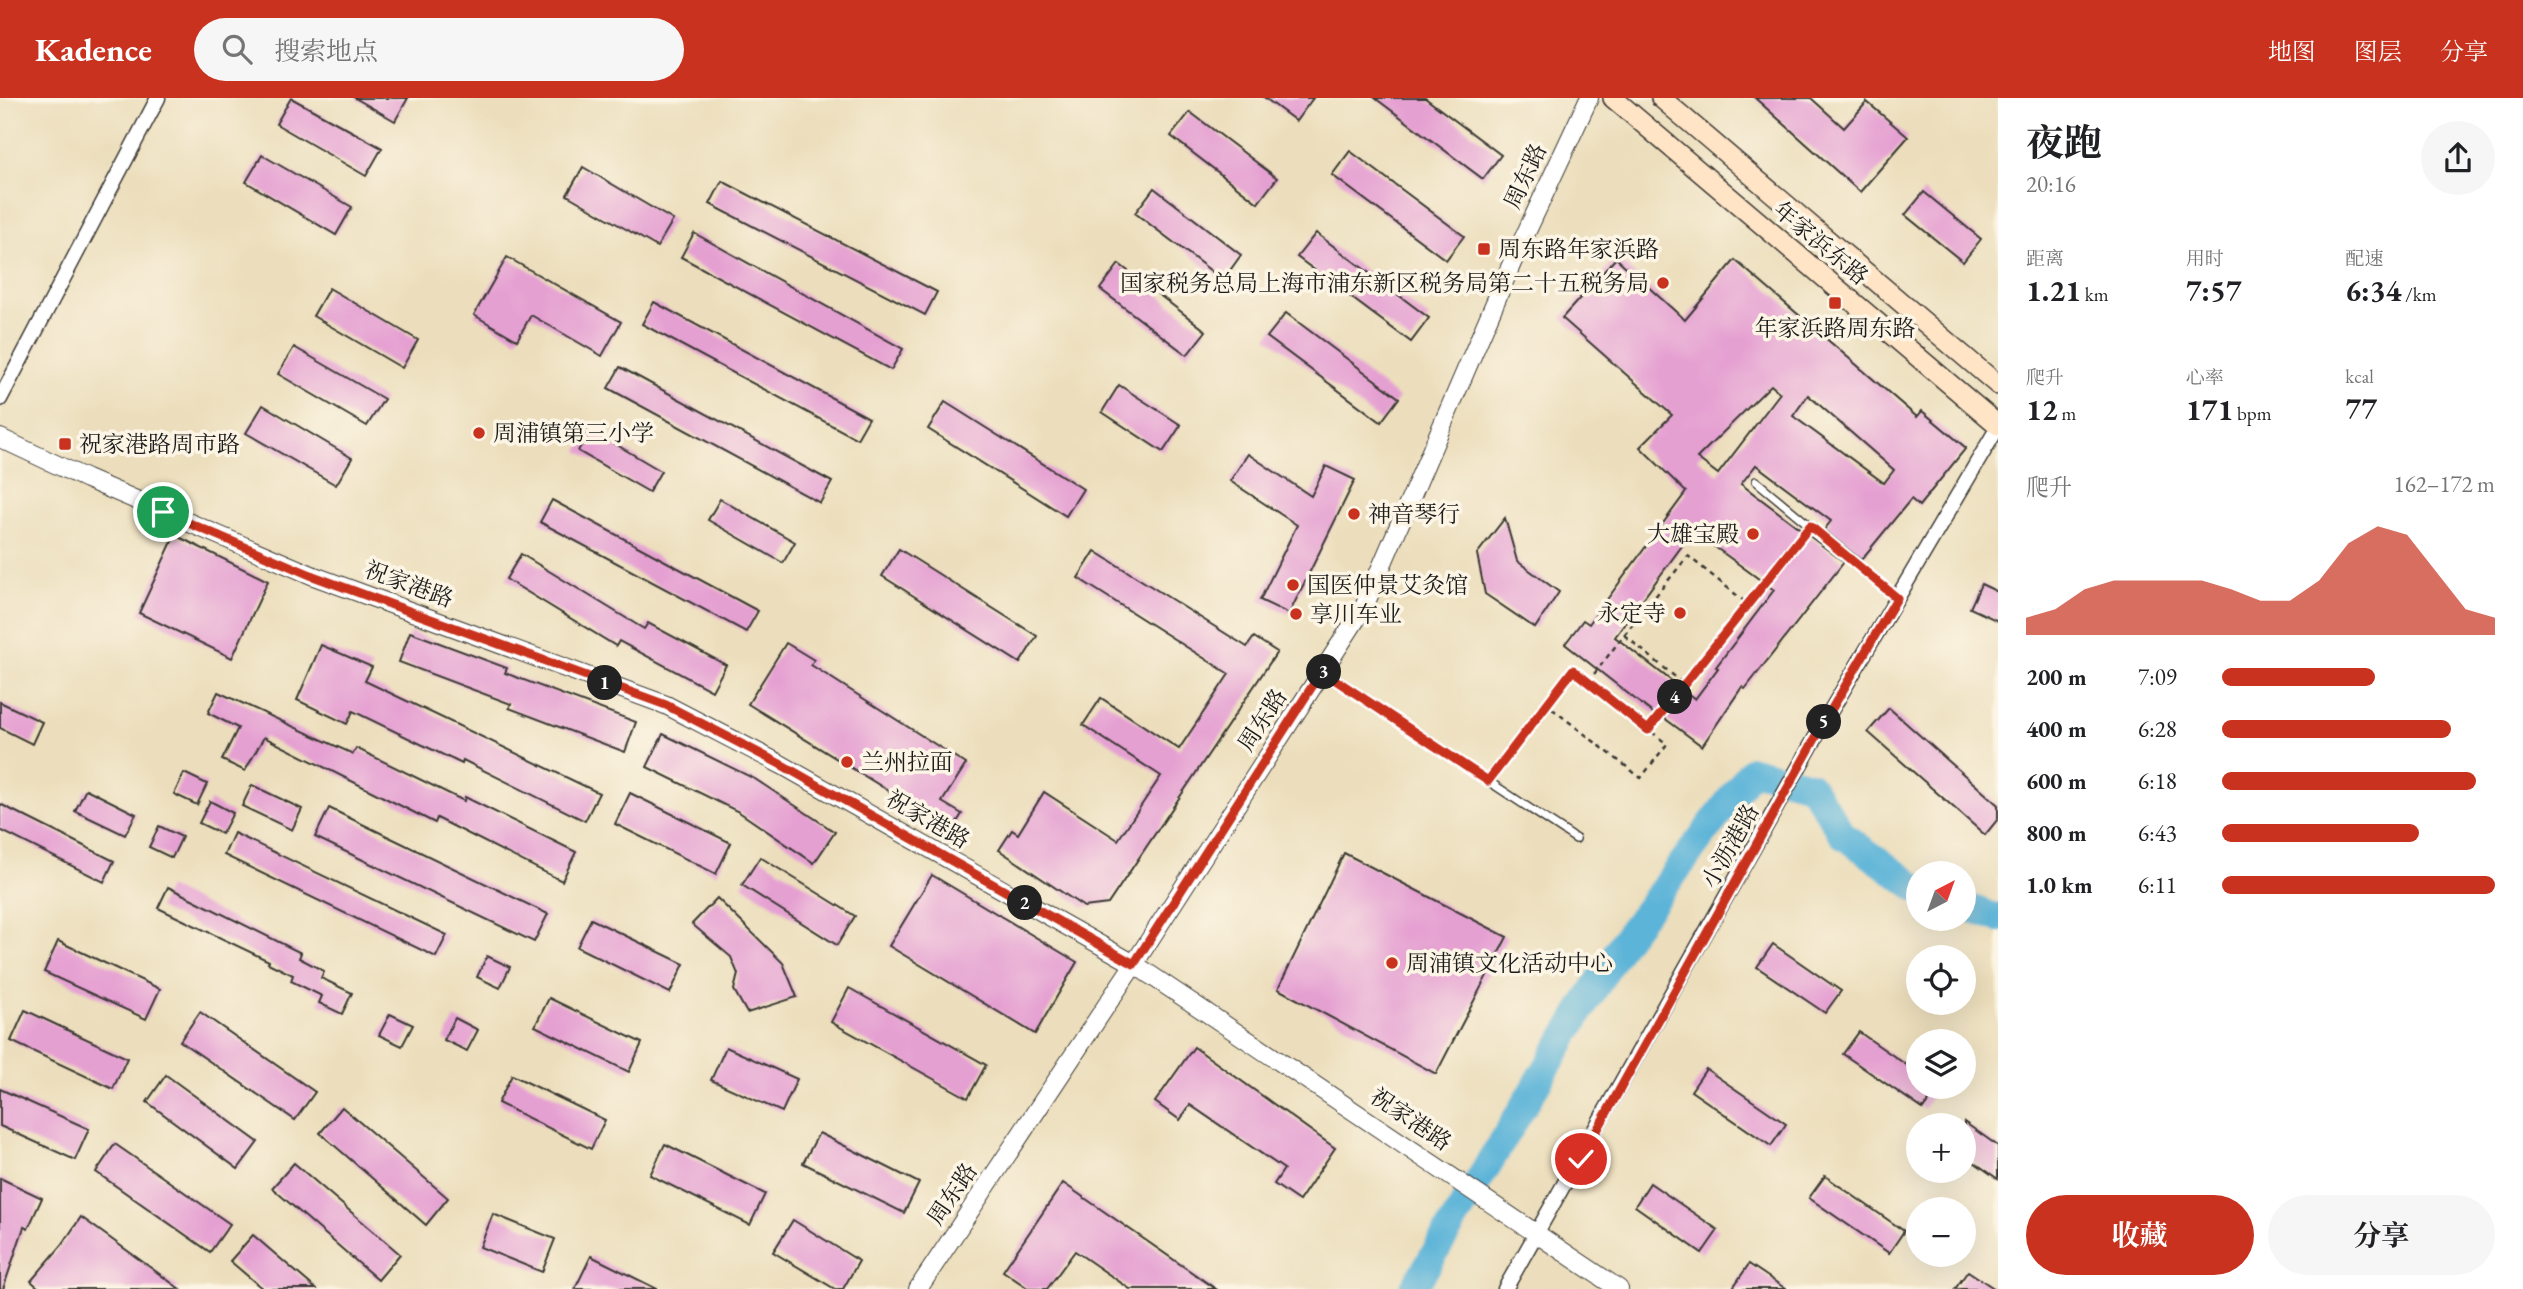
<!DOCTYPE html>
<html lang="zh">
<head>
<meta charset="utf-8">
<style>
	body { margin:0; font-family:"EB Garamond","Noto Serif SC",serif; background:#f6f6f6; color:#202124; height:100vh; display:flex; flex-direction:column; font-size:26px; white-space:nowrap }
	* { box-sizing:border-box; margin:0 }
	p { font-size:23px; color:#757577 }
	.icon { flex:none; width:38px; height:38px; fill:none; stroke:currentColor; stroke-width:2; stroke-linecap:round; stroke-linejoin:round }
	.map { position:relative; flex:1; overflow:hidden }
	.details { display:flex; flex-direction:column; background:#fff; width:525px }
	.details>* { flex:none }
	.needle { width:46px; rotate:41deg }
	.tools { position:absolute; left:1906px; top:763px; display:grid; gap:14px }
	.tools a { display:grid; place-items:center; width:70px; height:70px; border-radius:50%; background:#fff; box-shadow:0 7px 28px #0002; font-size:35px }
	.pin { position:absolute; display:grid; place-items:center; width:60px; height:60px; color:#fff; margin:-30px; border:4px solid #fff; border-radius:50%; box-shadow:0 2px 7px #0007 }
	.km { position:absolute; width:35px; height:35px; margin:-18px; border-radius:50%; background:#222; color:#fff; font-size:19px; line-height:35px; text-align:center }
	.round { display:grid; place-items:center; flex:none; width:74px; height:74px; border-radius:37px; background:#f6f6f6 }
	.head { display:flex; align-items:center; justify-content:space-between; height:119px; padding:0 28px }
	h1 { font-size:38px; font-weight:700; line-height:52px }
	.stats { display:grid; grid-template-columns:repeat(3,1fr); gap:10px; height:119px; padding:7px 28px }
	.stats div { display:grid; align-content:center }
	.stats b { font-size:30px; font-weight:700 }
	.stats small { font-size:19px; font-weight:400 }
	.stats p { font-size:19px }
	.chart { height:196px; padding:14px 28px }
	.chart p { display:flex; justify-content:space-between }
	.chart svg { width:100%; height:126px; margin-top:7px; fill:#c8321e; opacity:.7 }
	.cta { display:flex; gap:14px; margin-top:auto; padding:14px 28px }
	.cta a { flex:1; height:80px; border-radius:42px; background:#c8321e; color:#fff; font-size:28px; font-weight:700; line-height:80px; text-align:center }
	.cta a+a { background:#f6f6f6; color:#202124 }
	ul { padding:0 28px; list-style:none; font-size:23px }
	li { display:grid; grid-template-columns:112px 84px 1fr; align-items:center; height:52px }
	li i { height:18px; border-radius:9px; background:#c8321e }
	header { display:flex; align-items:center; gap:42px; box-sizing:border-box; height:98px; padding:0 35px; background:#c8321e; color:#fff }
	header strong { font-size:33px }
	nav { display:flex; gap:38px; margin-inline-start:auto; font-size:24px }
	.search { width:490px; height:63px; background:#f6f6f6; display:flex; align-items:center; gap:18px; box-sizing:border-box; padding:0 24px; border-radius:38px; color:#757577; font-size:26px }
	main { display:flex; flex:1; min-height:0 }
	.map>svg:first-child { display:block }
	.lines { fill:none; stroke-linecap:round; stroke-linejoin:round }
	.river { stroke:#5bb4d8; stroke-width:28 }
	.building { fill:#e5a0d2; fill-rule:evenodd }
	.service-casing { stroke:#3b3934; stroke-width:10 }
	.minor-casing { stroke:#3b3934; stroke-width:17 }
	.tertiary-casing { stroke:#3b3934; stroke-width:20 }
	.secondary-casing { stroke:#3b3934; stroke-width:22 }
	.path { stroke:#3b3934; stroke-width:2.5; stroke-dasharray:5 5; stroke-linecap:butt }
	.service { stroke:#fff; stroke-width:7 }
	.minor { stroke:#fff; stroke-width:14 }
	.tertiary { stroke:#fff; stroke-width:18 }
	.secondary { stroke:#ffe4c6; stroke-width:19 }
	.route-casing { stroke:#fff; stroke-width:14 }
	.route { stroke:#c8321e; stroke-width:9 }
	.poi-dot { fill:#c8321e; stroke:#fcf5e5; stroke-width:2.5 }
	.labels { text-anchor:middle; stroke-width:7; stroke-linejoin:round; paint-order:stroke }
	.street-label { font-size:23px; fill:#1c1c1c; stroke:#fcf5e5 }
	.poi-label { font-size:23px; fill:#1c1c1c; stroke:#fcf5e5; text-anchor:start }
</style>
</head>
<body>
<header>
<strong>Kadence</strong>
<div class="search"><svg class="icon" aria-label="search" viewBox="0 0 24 24"><circle cx="10" cy="10" r="6"/><path d="M15 15l6 6"/></svg>搜索地点</div>
<nav><a>地图</a><a>图层</a><a>分享</a></nav>
</header>
<main>
<div class="map">
<svg width="1998" height="1191" viewBox="0 0 1998 1191">
	<rect width="100%" height="100%" fill="#fcf5e5"/>
	<filter id="ink" filterUnits="userSpaceOnUse"><feTurbulence type="fractalNoise" baseFrequency=".0143" numOctaves="2"/><feDisplacementMap in="SourceGraphic" scale="14" xChannelSelector="R" yChannelSelector="G"/><feConvolveMatrix kernelMatrix="1 2 1 2 8 2 1 2 1" color-interpolation-filters="sRGB"/></filter>
	<filter id="wash" filterUnits="userSpaceOnUse"><feTurbulence type="fractalNoise" baseFrequency=".00686" numOctaves="4" result="noise"/><feDisplacementMap in="SourceGraphic" scale="28" xChannelSelector="R" yChannelSelector="G"/><feGaussianBlur stdDeviation="1.57" result="paint"/><feColorMatrix in="noise" values="0 0 0 0 0 0 0 0 0 0 0 0 0 0 0 0 0 1.4 0 .05"/><feComposite in="paint" operator="in"/></filter>
	<g filter="url(#wash)">
		<rect width="100%" height="100%" fill="#ecdebc"/>
		<g class="lines">
			<g class="river">
				<polyline points="1964,808 1998,820"/>
				<polyline points="1413,1191 1622,845 1752,672 1810,687 1844,738 1918,791"/>
			</g>
		</g>
		<g id="blocks">
			<g class="building">
				<polygon points="291,0 382,50 366,78 276,26"/>
				<polygon points="355,0 408,0 395,23"/>
				<polygon points="1265,0 1313,0 1296,23"/>
				<polygon points="1375,0 1425,0 1501,57 1483,81"/>
				<polygon points="1755,0 1811,0 1844,30 1867,4 1908,39 1860,94"/>
				<polygon points="1190,14 1277,80 1258,105 1171,38"/>
				<polygon points="1350,53 1464,138 1446,162 1332,77"/>
				<polygon points="262,57 352,109 336,137 246,84"/>
				<polygon points="583,69 673,122 657,149 567,97"/>
				<polygon points="722,83 937,194 925,217 710,106"/>
				<polygon points="1154,90 1241,157 1223,182 1135,115"/>
				<polygon points="1924,94 1981,141 1963,164 1905,117"/>
				<polygon points="694,135 903,251 891,272 681,159"/>
				<polygon points="1316,135 1429,220 1411,244 1297,159"/>
				<polygon points="507,159 621,224 602,258 531,217 517,242 474,217"/>
				<path d="M1616,160L1685,222L1735,162L1917,319L1922,313L1966,350L1919,408L1911,401L1861,462L1824,432L1831,423L1756,367L1741,386L1844,464L1745,591L1742,589L1702,648L1656,614L1654,616L1565,546L1583,522L1589,526L1686,394L1640,349L1672,317L1562,220ZM1771,287L1780,295L1718,376L1697,360ZM1808,297L1894,372L1884,385L1793,318ZM1693,433L1774,492L1716,569L1718,570L1695,601L1615,539Z"/>
				<polygon points="1119,166 1206,233 1187,257 1100,191"/>
				<polygon points="329,190 418,242 402,270 313,218"/>
				<polygon points="654,204 869,320 857,341 642,226"/>
				<polygon points="1286,215 1399,300 1381,324 1267,239"/>
				<polygon points="294,249 384,301 367,328 278,276"/>
				<polygon points="620,269 832,384 820,405 608,290"/>
				<polygon points="1119,287 1181,327 1163,354 1102,314"/>
				<polygon points="945,304 1083,391 1066,418 928,331"/>
				<polygon points="263,307 352,360 336,387 246,335"/>
				<polygon points="590,331 661,373 649,394 578,353"/>
				<polygon points="1248,356 1311,398 1326,368 1355,382 1289,516 1260,502 1297,427 1230,383"/>
				<polygon points="720,401 795,444 783,465 708,422"/>
				<polygon points="552,402 758,513 746,534 540,424"/>
				<polygon points="1505,420 1517,463 1559,494 1535,530 1485,496 1477,456"/>
				<polygon points="175,437 268,483 232,560 139,515"/>
				<polygon points="899,451 1037,538 1020,565 882,478"/>
				<polygon points="1095,453 1247,549 1254,539 1277,554 1108,806 1084,809 999,752 1012,732 1018,736 1044,694 1118,742 1161,678 1083,627 1101,600 1179,651 1229,576 1078,480"/>
				<polygon points="521,456 644,531 648,525 726,567 712,593 619,543 616,548 506,481"/>
				<polygon points="1981,486 1998,494 1998,523 1970,510"/>
				<polygon points="410,534 507,570 505,575 636,624 625,654 509,610 511,606 399,564"/>
				<polygon points="786,545 814,562 811,567 966,666 942,704 962,716 952,732 748,606"/>
				<polygon points="321,547 372,569 365,583 599,695 585,723 463,662 462,666 353,613 347,626 297,602"/>
				<polygon points="218,594 353,656 356,650 464,703 465,699 576,754 562,783 437,720 435,725 264,639 245,673 222,662 238,630 208,615"/>
				<polygon points="0,604 42,624 32,646 0,630"/>
				<polygon points="1889,610 1998,707 1998,721 1985,737 1868,634"/>
				<polygon points="663,636 755,681 835,734 814,765 739,714 647,669"/>
				<polygon points="184,675 207,686 197,707 174,696"/>
				<polygon points="252,687 302,711 292,732 242,708"/>
				<polygon points="86,691 136,716 125,737 75,713"/>
				<polygon points="630,695 731,745 716,776 615,726"/>
				<polygon points="210,703 233,715 222,736 199,725"/>
				<polygon points="0,706 114,763 104,784 0,732"/>
				<polygon points="329,710 548,816 534,844 315,739"/>
				<polygon points="159,728 182,739 172,760 149,749"/>
				<polygon points="234,735 447,837 436,859 224,757"/>
				<polygon points="1344,755 1507,839 1436,976 1278,891"/>
				<polygon points="760,759 855,818 837,847 742,787"/>
				<polygon points="932,777 1077,864 1035,936 889,848"/>
				<polygon points="168,789 301,855 299,860 324,873 321,880 352,895 342,916 319,905 322,898 291,883 293,877 268,865 269,863 158,810"/>
				<polygon points="717,800 783,865 797,899 747,915 734,892 738,876 731,859 692,826"/>
				<polygon points="591,821 684,866 670,895 577,849"/>
				<polygon points="58,843 160,891 146,921 44,874"/>
				<polygon points="1773,846 1841,893 1825,915 1757,869"/>
				<polygon points="487,858 510,869 500,890 477,879"/>
				<polygon points="849,890 986,967 968,1000 831,924"/>
				<polygon points="549,900 642,945 629,974 535,928"/>
				<polygon points="25,912 127,960 113,991 11,943"/>
				<polygon points="200,914 315,994 295,1022 180,943"/>
				<polygon points="390,916 413,927 402,948 379,937"/>
				<polygon points="455,920 478,932 467,953 444,942"/>
				<polygon points="1859,934 1918,975 1918,989 1939,989 1923,1011 1843,956"/>
				<polygon points="726,949 797,981 782,1014 711,982"/>
				<polygon points="1194,949 1335,1050 1299,1103 1274,1086 1284,1071 1190,1007 1180,1022 1155,1004"/>
				<polygon points="1706,971 1786,1026 1771,1048 1691,993"/>
				<polygon points="166,977 258,1044 238,1071 147,1004"/>
				<polygon points="512,977 605,1022 591,1051 498,1005"/>
				<polygon points="0,991 89,1031 75,1062 0,1028"/>
				<polygon points="342,1009 448,1100 426,1127 320,1035"/>
				<polygon points="1964,1024 1998,1048 1998,1081 1964,1057"/>
				<polygon points="819,1035 919,1085 904,1115 803,1065"/>
				<polygon points="115,1046 230,1126 210,1154 96,1074"/>
				<polygon points="665,1046 765,1096 750,1127 650,1077"/>
				<polygon points="294,1065 400,1156 378,1182 272,1090"/>
				<polygon points="1825,1078 1904,1133 1889,1155 1809,1100"/>
				<polygon points="0,1080 42,1100 28,1131 24,1129 3,1191 0,1191"/>
				<polygon points="1063,1085 1216,1191 1130,1191 1075,1153 1047,1191 1029,1191 1003,1173"/>
				<polygon points="1650,1085 1718,1132 1702,1155 1635,1108"/>
				<polygon points="493,1116 555,1141 542,1174 480,1149"/>
				<polygon points="81,1119 180,1191 40,1191 31,1183 62,1147"/>
				<polygon points="793,1122 859,1163 843,1191 835,1191 773,1154"/>
				<polygon points="253,1137 316,1191 263,1191 230,1163"/>
				<polygon points="591,1158 657,1191 575,1191"/>
				<polygon points="1749,1166 1786,1191 1732,1191"/>
				<polygon points="1968,1173 1995,1191 1955,1191"/>
			</g>
		</g>
	</g>
	<g filter="url(#ink)">
		<use href="#blocks" fill-opacity="0" stroke="#3b3934" stroke-width="2"/>
		<g class="lines">
			<defs>
				<g id="service">
					<polyline points="1756,383 1897,500"/>
					<polyline points="1323,574 1576,741"/>
				</g>
				<g id="minor">
					<polyline points="0,301 158,0"/>
					<polyline points="1505,1191 1830,614 1998,329"/>
				</g>
				<g id="tertiary">
					<polyline points="0,340 87,381 314,478 666,607 782,667 1134,866 1619,1191"/>
					<polyline points="918,1191 1134,866 1364,509 1512,165 1589,0"/>
				</g>
				<g id="secondary">
					<polyline points="1613,0 1998,327"/>
					<polyline points="1661,0 1998,287"/>
				</g>
			</defs>
			<use href="#service" class="service-casing"/>
			<use href="#minor" class="minor-casing"/>
			<use href="#tertiary" class="tertiary-casing"/>
			<use href="#secondary" class="secondary-casing"/>
			<g class="path">
				<polyline points="1749,507 1802,438"/>
				<polyline points="1624,537 1688,458 1749,507 1684,586"/>
				<polyline points="1588,584 1624,537 1684,586 1649,632"/>
				<polyline points="1494,675 1573,572 1667,646 1641,680 1546,606"/>
			</g>
			<use href="#service" class="service"/>
			<use href="#minor" class="minor"/>
			<use href="#tertiary" class="tertiary"/>
			<use href="#secondary" class="secondary"/>
		</g>
	</g>
	<g class="lines" filter="url(#ink)">
		<defs>
			<polyline id="route" points="163,414 313,478 666,607 782,667 1134,866 1322,573 1488,683 1573,572 1648,632 1810,428 1897,500 1830,614 1581,1061"/>
		</defs>
		<use href="#route" class="route-casing"/>
		<use href="#route" class="route"/>
	</g>
	<g class="poi-dot">
		<rect x="1477" y="144" width="14" height="14" rx="3.5"/>
		<circle cx="1663" cy="185" r="7"/>
		<rect x="1828" y="198" width="14" height="14" rx="3.5"/>
		<circle cx="479" cy="335" r="7"/>
		<rect x="58" y="339" width="14" height="14" rx="3.5"/>
		<circle cx="1354" cy="416" r="7"/>
		<circle cx="1753" cy="436" r="7"/>
		<circle cx="1293" cy="487" r="7"/>
		<circle cx="1680" cy="515" r="7"/>
		<circle cx="1296" cy="516" r="7"/>
		<circle cx="847" cy="664" r="7"/>
		<circle cx="1392" cy="865" r="7"/>
	</g>
	<g class="labels">
		<g class="street-label">
			<text transform="translate(1525 78) rotate(-65)" y="8">周东路</text>
			<text transform="translate(1821 145) rotate(40)" y="8">年家浜东路</text>
			<text transform="translate(409 486) rotate(20)" y="8">祝家港路</text>
			<text transform="translate(1262 622) rotate(-57)" y="8">周东路</text>
			<text transform="translate(928 721) rotate(30)" y="8">祝家港路</text>
			<text transform="translate(1730 748) rotate(-61)" y="8">小沥港路</text>
			<text transform="translate(1411 1021) rotate(34)" y="8">祝家港路</text>
			<text transform="translate(952 1096) rotate(-56)" y="8">周东路</text>
		</g>
		<g class="poi-label">
			<text x="1498" y="159">周东路年家浜路</text>
			<text x="1649" y="193" text-anchor="end">国家税务总局上海市浦东新区税务局第二十五税务局</text>
			<text x="1835" y="238" text-anchor="middle">年家浜路周东路</text>
			<text x="493" y="343">周浦镇第三小学</text>
			<text x="79" y="354">祝家港路周市路</text>
			<text x="1368" y="424">神音琴行</text>
			<text x="1739" y="444" text-anchor="end">大雄宝殿</text>
			<text x="1307" y="495">国医仲景艾灸馆</text>
			<text x="1666" y="523" text-anchor="end">永定寺</text>
			<text x="1310" y="524">享川车业</text>
			<text x="861" y="672">兰州拉面</text>
			<text x="1406" y="873">周浦镇文化活动中心</text>
		</g>
	</g>
</svg>
<div class="tools">
<a><svg class="needle" viewBox="-14 -14 28 28"><path d="M0-13l5 13h-10z" fill="#e53935"/><path d="M0 13l5-13h-10z" fill="#757577"/></svg></a>
<a><svg class="icon" aria-label="locate" viewBox="0 0 24 24"><circle cx="12" cy="12" r="6"/><path d="M12 2v4M12 18v4M2 12h4M18 12h4"/></svg></a>
<a><svg class="icon" aria-label="layers" viewBox="0 0 24 24"><path d="M12 4l9 5-9 5-9-5zM3 14l9 5 9-5"/></svg></a>
<a>+</a>
<a>−</a>
</div>
<div class="pin" style="left:163px;top:414px;background:#1e9e55"><svg class="icon" aria-label="arrive" viewBox="0 0 24 24"><path d="M6 21V4h12l-3 4 3 4H6"/></svg></div>
<div class="pin" style="left:1581px;top:1061px;background:#d93025"><svg class="icon" aria-label="check" viewBox="0 0 24 24"><path d="M5 12l5 5 9-10"/></svg></div>
<b class="km" style="left:605px;top:585px">1</b>
<b class="km" style="left:1025px;top:805px">2</b>
<b class="km" style="left:1324px;top:574px">3</b>
<b class="km" style="left:1675px;top:599px">4</b>
<b class="km" style="left:1824px;top:624px">5</b>
</div>
<section class="details">
<div class="head"><div><h1>夜跑</h1><p>20:16</p></div><a class="round"><svg class="icon" aria-label="share" viewBox="0 0 24 24"><path d="M12 15V3M7 8l5-5 5 5M5 13v7h14v-7"/></svg></a></div>
<div class="stats">
<div><p>距离</p><b>1.21<small> km</small></b></div>
<div><p>用时</p><b>7:57</b></div>
<div><p>配速</p><b>6:34<small> /km</small></b></div>
</div>
<div class="stats">
<div><p>爬升</p><b>12<small> m</small></b></div>
<div><p>心率</p><b>171<small> bpm</small></b></div>
<div><p>kcal</p><b>77</b></div>
</div>
<div class="chart"><p><span>爬升</span>162–172 m</p>
<svg viewBox="0 0 160 44" preserveAspectRatio="none"><path d="M0 44V38L10 35L20 28L30 25L40 25L50 25L60 25L70 28L80 32L90 32L100 25L110 12L120 6L130 9L140 22L150 35L160 38V44z"/></svg>
</div>
<ul>
<li><b>200 m</b>7:09<i style="width:56%"></i></li>
<li><b>400 m</b>6:28<i style="width:84%"></i></li>
<li><b>600 m</b>6:18<i style="width:93%"></i></li>
<li><b>800 m</b>6:43<i style="width:72%"></i></li>
<li><b>1.0 km</b>6:11<i style="width:100%"></i></li>
</ul>
<div class="cta"><a>收藏</a><a>分享</a></div>
</section>
</main>
</body>
</html>
